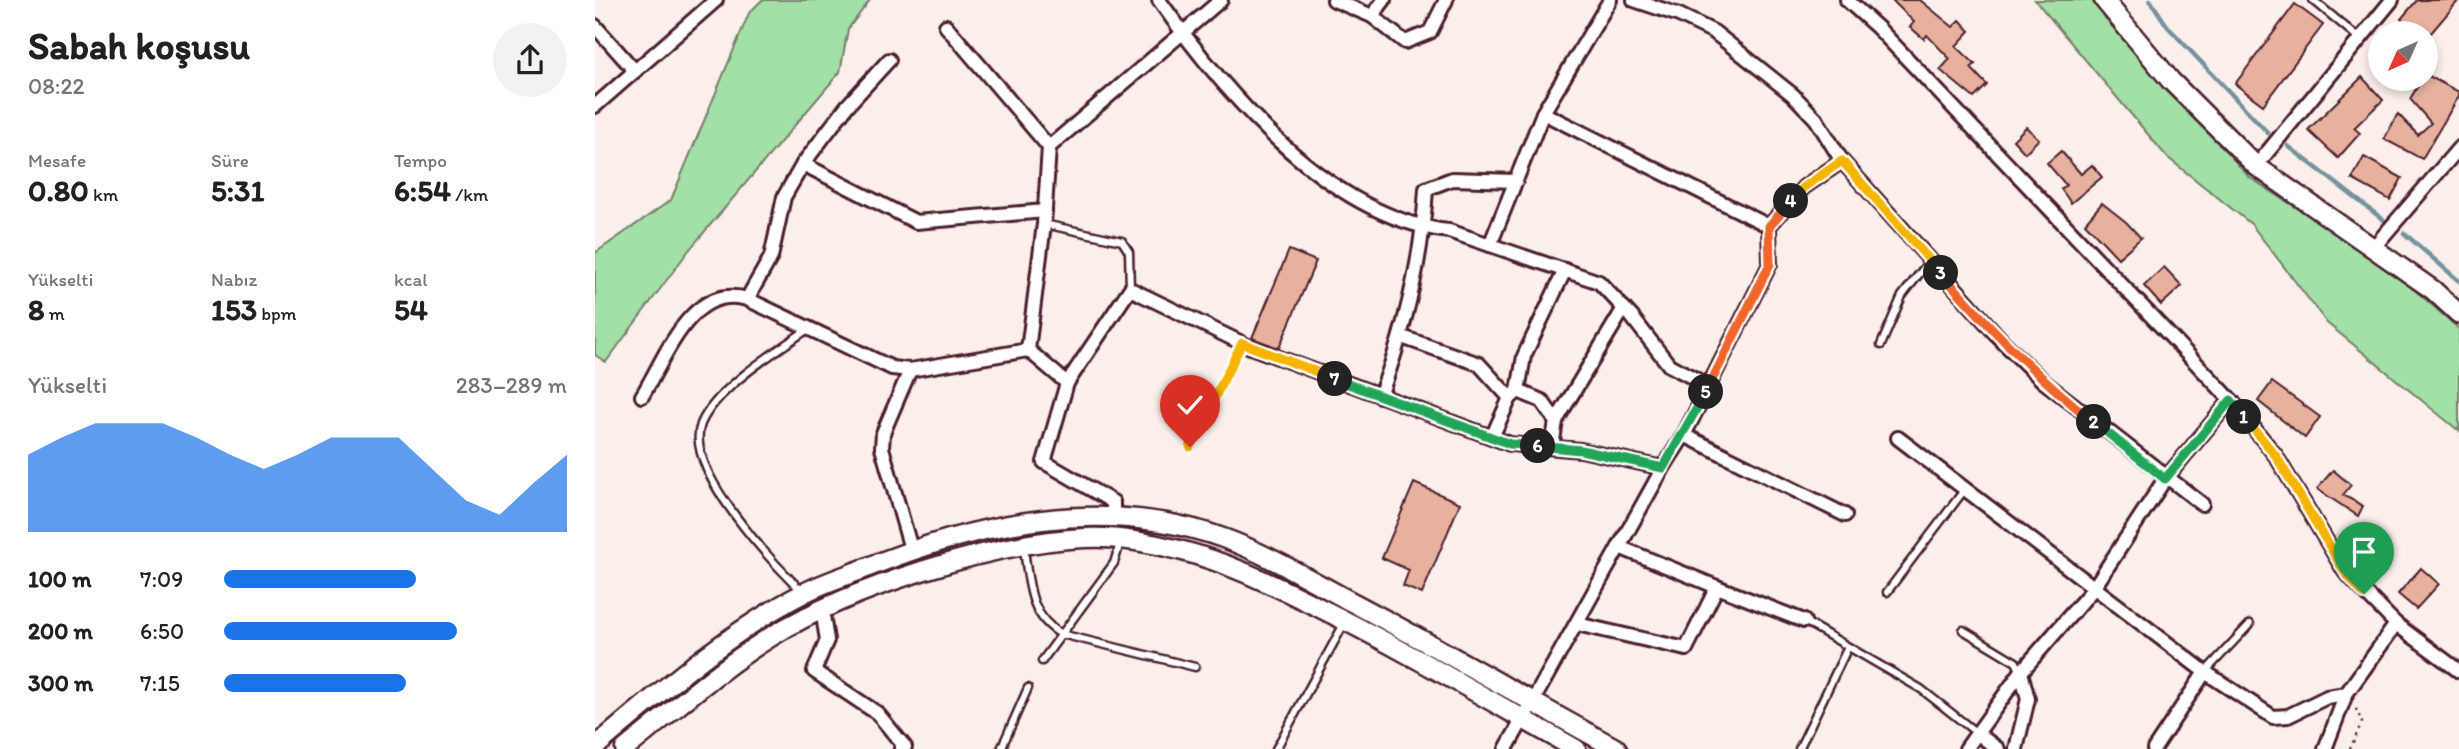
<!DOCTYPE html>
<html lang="tr">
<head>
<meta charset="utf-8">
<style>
	body { margin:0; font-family:Itim,sans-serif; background:#f2f2f2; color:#202124; height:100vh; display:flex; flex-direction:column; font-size:26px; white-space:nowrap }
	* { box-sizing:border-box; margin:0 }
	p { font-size:23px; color:#757577 }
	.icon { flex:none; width:38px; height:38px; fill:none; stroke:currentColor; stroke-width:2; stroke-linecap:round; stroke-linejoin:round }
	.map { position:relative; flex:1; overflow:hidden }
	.sheet { display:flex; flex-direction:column; background:#fff; width:595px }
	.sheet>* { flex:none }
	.needle { width:46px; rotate:225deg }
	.fabs { position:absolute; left:1773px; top:21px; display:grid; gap:14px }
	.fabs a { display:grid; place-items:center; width:70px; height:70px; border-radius:50%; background:#fff; box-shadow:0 4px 10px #0003; font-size:35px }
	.pin { position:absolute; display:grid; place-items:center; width:60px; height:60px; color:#fff; margin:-72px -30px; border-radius:50% 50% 50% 0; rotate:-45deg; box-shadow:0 0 7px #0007 }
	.pin .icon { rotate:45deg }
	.km { position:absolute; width:35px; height:35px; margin:-18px; border-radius:50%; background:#222; color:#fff; font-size:19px; line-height:35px; text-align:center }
	.round { display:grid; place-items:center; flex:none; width:74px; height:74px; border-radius:37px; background:#f2f2f2 }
	.headline { display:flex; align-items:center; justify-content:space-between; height:119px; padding:0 28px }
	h1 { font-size:38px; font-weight:800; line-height:52px }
	.figures { display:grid; grid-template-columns:repeat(3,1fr); gap:10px; height:119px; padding:7px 28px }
	.figures div { display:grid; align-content:center }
	.figures b { font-size:30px; font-weight:800 }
	.figures small { font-size:19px; font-weight:400 }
	.figures p { font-size:19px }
	.chart { height:196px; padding:14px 28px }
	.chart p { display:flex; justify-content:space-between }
	.chart svg { width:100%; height:126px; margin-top:7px; fill:#1a73e8; opacity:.7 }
	ul { padding:0 28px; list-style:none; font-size:23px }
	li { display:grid; grid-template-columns:112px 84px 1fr; align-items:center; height:52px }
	li i { height:18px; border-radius:9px; background:#1a73e8 }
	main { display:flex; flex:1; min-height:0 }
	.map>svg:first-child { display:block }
	.green { fill:#a2e0a7; stroke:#768069; stroke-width:2 }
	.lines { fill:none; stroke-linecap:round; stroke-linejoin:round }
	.stream { stroke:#74939e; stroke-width:4.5 }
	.building { fill:#e7b19d; stroke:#4a1f2b; stroke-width:2 }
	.lane-casing { stroke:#4a1f2b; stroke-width:11 }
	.street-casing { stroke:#4a1f2b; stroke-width:18 }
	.secondary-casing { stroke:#4a1f2b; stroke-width:23 }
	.path { stroke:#4a1f2b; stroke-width:2.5; stroke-dasharray:2 5; stroke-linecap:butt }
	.lane { stroke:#fff; stroke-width:6 }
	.street { stroke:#fff; stroke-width:12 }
	.secondary { stroke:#fff; stroke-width:18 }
	.split-1-casing { stroke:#fff; stroke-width:14 }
	.split-2-casing { stroke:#fff; stroke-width:14 }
	.split-3-casing { stroke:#fff; stroke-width:14 }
	.split-4-casing { stroke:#fff; stroke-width:14 }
	.split-5-casing { stroke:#fff; stroke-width:14 }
	.split-6-casing { stroke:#fff; stroke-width:14 }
	.split-7-casing { stroke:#fff; stroke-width:14 }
	.split-8-casing { stroke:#fff; stroke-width:14 }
	.split-1 { stroke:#f5b400; stroke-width:9 }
	.split-2 { stroke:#22a559; stroke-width:9 }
	.split-3 { stroke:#f0652b; stroke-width:9 }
	.split-4 { stroke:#f5b400; stroke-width:9 }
	.split-5 { stroke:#f0652b; stroke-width:9 }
	.split-6 { stroke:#22a559; stroke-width:9 }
	.split-7 { stroke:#22a559; stroke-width:9 }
	.split-8 { stroke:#f5b400; stroke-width:9 }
</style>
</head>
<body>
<main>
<section class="sheet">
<div class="headline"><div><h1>Sabah koşusu</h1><p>08:22</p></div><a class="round"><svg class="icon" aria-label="share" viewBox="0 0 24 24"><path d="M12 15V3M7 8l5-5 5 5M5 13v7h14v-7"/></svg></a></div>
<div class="figures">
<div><p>Mesafe</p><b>0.80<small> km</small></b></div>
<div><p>Süre</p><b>5:31</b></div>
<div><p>Tempo</p><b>6:54<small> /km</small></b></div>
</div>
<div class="figures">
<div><p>Yükselti</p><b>8<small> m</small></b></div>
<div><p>Nabız</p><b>153<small> bpm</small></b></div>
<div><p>kcal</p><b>54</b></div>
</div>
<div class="chart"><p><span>Yükselti</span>283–289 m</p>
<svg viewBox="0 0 160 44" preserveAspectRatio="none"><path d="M0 44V17L10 11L20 6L30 6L40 6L50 11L60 17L70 22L80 17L90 11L100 11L110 11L120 22L130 33L140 38L150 27L160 17V44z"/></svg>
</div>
<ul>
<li><b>100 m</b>7:09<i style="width:56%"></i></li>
<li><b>200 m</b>6:50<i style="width:68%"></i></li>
<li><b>300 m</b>7:15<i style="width:53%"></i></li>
</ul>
</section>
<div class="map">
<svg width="1864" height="749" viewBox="0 0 1864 749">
	<rect width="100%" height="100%" fill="#faefeb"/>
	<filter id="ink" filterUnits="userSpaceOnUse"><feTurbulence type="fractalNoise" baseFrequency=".0143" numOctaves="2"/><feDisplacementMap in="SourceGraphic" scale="14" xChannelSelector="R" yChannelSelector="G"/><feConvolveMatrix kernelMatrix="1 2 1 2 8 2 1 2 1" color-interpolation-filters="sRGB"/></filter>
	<g filter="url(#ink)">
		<g class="green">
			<polygon points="167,0 275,0 253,29 245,72 94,250 11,362 0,355 0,253 76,200 154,13"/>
			<polygon points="1440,0 1496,0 1654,177 1796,269 1864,329 1864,431 1732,323 1656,224 1572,157"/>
		</g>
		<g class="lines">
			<g class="stream">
				<polyline points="1555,0 1573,27 1673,133"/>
				<polyline points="1693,146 1790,221"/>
				<polyline points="1809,233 1864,281"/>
			</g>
		</g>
		<g class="building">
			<polygon points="1297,0 1325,0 1358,27 1365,20 1375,31 1361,46 1380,64 1376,68 1392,85 1379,98 1345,70 1355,59 1332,35 1329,39 1315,27 1319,22"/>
			<polygon points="1822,0 1864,0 1836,33 1822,33 1806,19"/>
			<polygon points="1700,4 1728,25 1668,105 1640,84"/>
			<polygon points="1830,74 1864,92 1864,96 1827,159 1789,139 1803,114 1823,135 1836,123 1815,99"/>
			<polygon points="1767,77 1788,100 1759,128 1765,133 1743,158 1713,130"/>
			<polygon points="1431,127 1444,139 1430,153 1418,140"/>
			<polygon points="1466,151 1486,174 1497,165 1507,177 1476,203 1466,189 1471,185 1452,163"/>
			<polygon points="1769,157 1807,178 1795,200 1757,179"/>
			<polygon points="1507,203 1531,222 1546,238 1523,258 1490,223"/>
			<polygon points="694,250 721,261 684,348 657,338"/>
			<polygon points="1569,267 1587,286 1566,305 1549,286"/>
			<polygon points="1677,382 1725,417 1710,438 1663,401"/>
			<polygon points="1738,470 1756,485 1748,495 1768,506 1763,516 1722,489"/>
			<polygon points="819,483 865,503 827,594 808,586 814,570 787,558"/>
			<polygon points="1826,568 1844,584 1821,609 1803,594"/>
		</g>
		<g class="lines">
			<defs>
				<g id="lane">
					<polyline points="1718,0 1765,39"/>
					<polyline points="449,224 527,241 534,252 535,289"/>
					<polyline points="1286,345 1307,296 1335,260"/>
					<polyline points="595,447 647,343"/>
					<path d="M429,549C434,583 434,616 466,634L600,667"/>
					<path d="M208,592C178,563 88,469 106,424C120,389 183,350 213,329"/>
					<polyline points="1292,592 1370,489"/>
					<polyline points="1209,621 1326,689 1383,734"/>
					<polyline points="1368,630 1421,662 1426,672"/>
					<polyline points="447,661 519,563 526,540"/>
					<polyline points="1610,672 1655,624"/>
					<polyline points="406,749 433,688"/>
					<polyline points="681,749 750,622"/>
					<polyline points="1204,749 1253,647"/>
				</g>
				<g id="street">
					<path d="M564,0C629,92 735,218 854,231L1004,282L1037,317L1074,365L1114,386"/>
					<polyline points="739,0 777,16 810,42 835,32 851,0"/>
					<polyline points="1039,0 1084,15 1119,32 1198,95 1221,119 1247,161 1409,343 1448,381 1607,504"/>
					<polyline points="1252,0 1283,28 1636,400 1681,456 1750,572 1801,624 1864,671"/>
					<polyline points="777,16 789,0"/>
					<polyline points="0,26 40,71"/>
					<polyline points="351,26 454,147 626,0"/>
					<polyline points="0,106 121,0"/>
					<polyline points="948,113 1174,226"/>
					<polyline points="454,147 449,224 433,350 472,383"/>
					<polyline points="208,164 321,222 450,211"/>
					<polyline points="1661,166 1797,0"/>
					<polyline points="895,245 948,113 1015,0"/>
					<polyline points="1778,248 1864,148"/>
					<polyline points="152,299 176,257 189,197 208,164 252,106 294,60"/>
					<polyline points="807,337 884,364 915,398"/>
					<polyline points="315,370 288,433 287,448 316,549"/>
					<polyline points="923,391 929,356 970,270"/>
					<path d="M47,396C71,357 96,283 152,299L297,368L315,370L433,350"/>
					<path d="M785,396C810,329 827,260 831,189L857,179L921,181"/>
					<polyline points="961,421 1029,308"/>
					<polyline points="1089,435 1250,515"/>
					<polyline points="897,437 915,398 923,391 947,401 961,421 957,447"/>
					<polyline points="1303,438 1610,672 1559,749"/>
					<polyline points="518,516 518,502 449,462 472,383 535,289 653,346 915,444 986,450 1068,468 1089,435 1175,264 1174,226 1209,187 1247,161"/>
					<polyline points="1122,587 1209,621"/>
					<polyline points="227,610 232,640 219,671 282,713 310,747 306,749"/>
					<polyline points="982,624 1091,649 1122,587 1024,547"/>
					<polyline points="1610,672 1678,717 1693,716 1732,697 1751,694"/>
					<polyline points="1383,734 1403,749"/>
					<polyline points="911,749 1068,468"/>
					<polyline points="1371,749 1426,672 1498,589 1570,479 1636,400"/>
					<polyline points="1421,749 1433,699 1426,672"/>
					<polyline points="1730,749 1751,694 1801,624"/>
				</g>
				<g id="secondary">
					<polyline points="1509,0 1576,81 1661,166 1838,290 1864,314"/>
					<path d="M0,747C65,692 132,633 207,594C227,583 250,576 271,568C384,522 509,496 628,538C670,553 712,578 751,599C843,647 932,700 1022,749"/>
					<path d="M30,749C78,711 125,668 177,636C255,588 398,542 489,538C521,536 553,542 584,550C632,562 676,584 721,606C810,650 894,700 981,749"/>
				</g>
			</defs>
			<use href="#lane" class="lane-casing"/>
			<use href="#street" class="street-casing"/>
			<use href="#secondary" class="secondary-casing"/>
			<polyline class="path" points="1755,749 1767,722 1760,707"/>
			<use href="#lane" class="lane"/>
			<use href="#street" class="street"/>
			<use href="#secondary" class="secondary"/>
		</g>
	</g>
	<g class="lines" filter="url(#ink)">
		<defs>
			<polyline id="split-1" points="1649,417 1681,456 1750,572 1769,594"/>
			<polyline id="split-2" points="1499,422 1570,479 1636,400 1649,417"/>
			<path id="split-3" d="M1346,273C1394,327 1442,377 1499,422"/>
			<polyline id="split-4" points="1196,201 1209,187 1247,161 1346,273"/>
			<polyline id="split-5" points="1111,392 1175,264 1174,226 1196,201"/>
			<polyline id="split-6" points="943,446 986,450 1068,468 1111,392"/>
			<polyline id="split-7" points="740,379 915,444 943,446"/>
			<polyline id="split-8" points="595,447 647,343 740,379"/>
		</defs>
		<use href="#split-1" class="split-1-casing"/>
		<use href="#split-2" class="split-2-casing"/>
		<use href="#split-3" class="split-3-casing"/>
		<use href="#split-4" class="split-4-casing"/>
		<use href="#split-5" class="split-5-casing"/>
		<use href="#split-6" class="split-6-casing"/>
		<use href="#split-7" class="split-7-casing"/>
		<use href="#split-8" class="split-8-casing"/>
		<use href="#split-1" class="split-1"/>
		<use href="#split-2" class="split-2"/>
		<use href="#split-3" class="split-3"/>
		<use href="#split-4" class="split-4"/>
		<use href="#split-5" class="split-5"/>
		<use href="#split-6" class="split-6"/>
		<use href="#split-7" class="split-7"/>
		<use href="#split-8" class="split-8"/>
	</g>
</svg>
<div class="fabs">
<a><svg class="needle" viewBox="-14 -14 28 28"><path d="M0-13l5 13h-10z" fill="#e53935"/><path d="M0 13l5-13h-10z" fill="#757577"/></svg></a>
</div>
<div class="pin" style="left:1769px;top:594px;background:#1e9e55"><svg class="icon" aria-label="arrive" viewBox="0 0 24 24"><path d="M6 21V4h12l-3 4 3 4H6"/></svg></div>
<div class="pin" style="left:595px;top:447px;background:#d93025"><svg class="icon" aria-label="check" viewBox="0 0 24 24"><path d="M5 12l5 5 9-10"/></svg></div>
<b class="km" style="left:1649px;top:417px">1</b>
<b class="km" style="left:1499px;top:422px">2</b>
<b class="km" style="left:1346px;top:273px">3</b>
<b class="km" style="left:1196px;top:201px">4</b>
<b class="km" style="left:1111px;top:392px">5</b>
<b class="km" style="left:943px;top:446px">6</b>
<b class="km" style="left:740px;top:379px">7</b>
</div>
</main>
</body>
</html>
